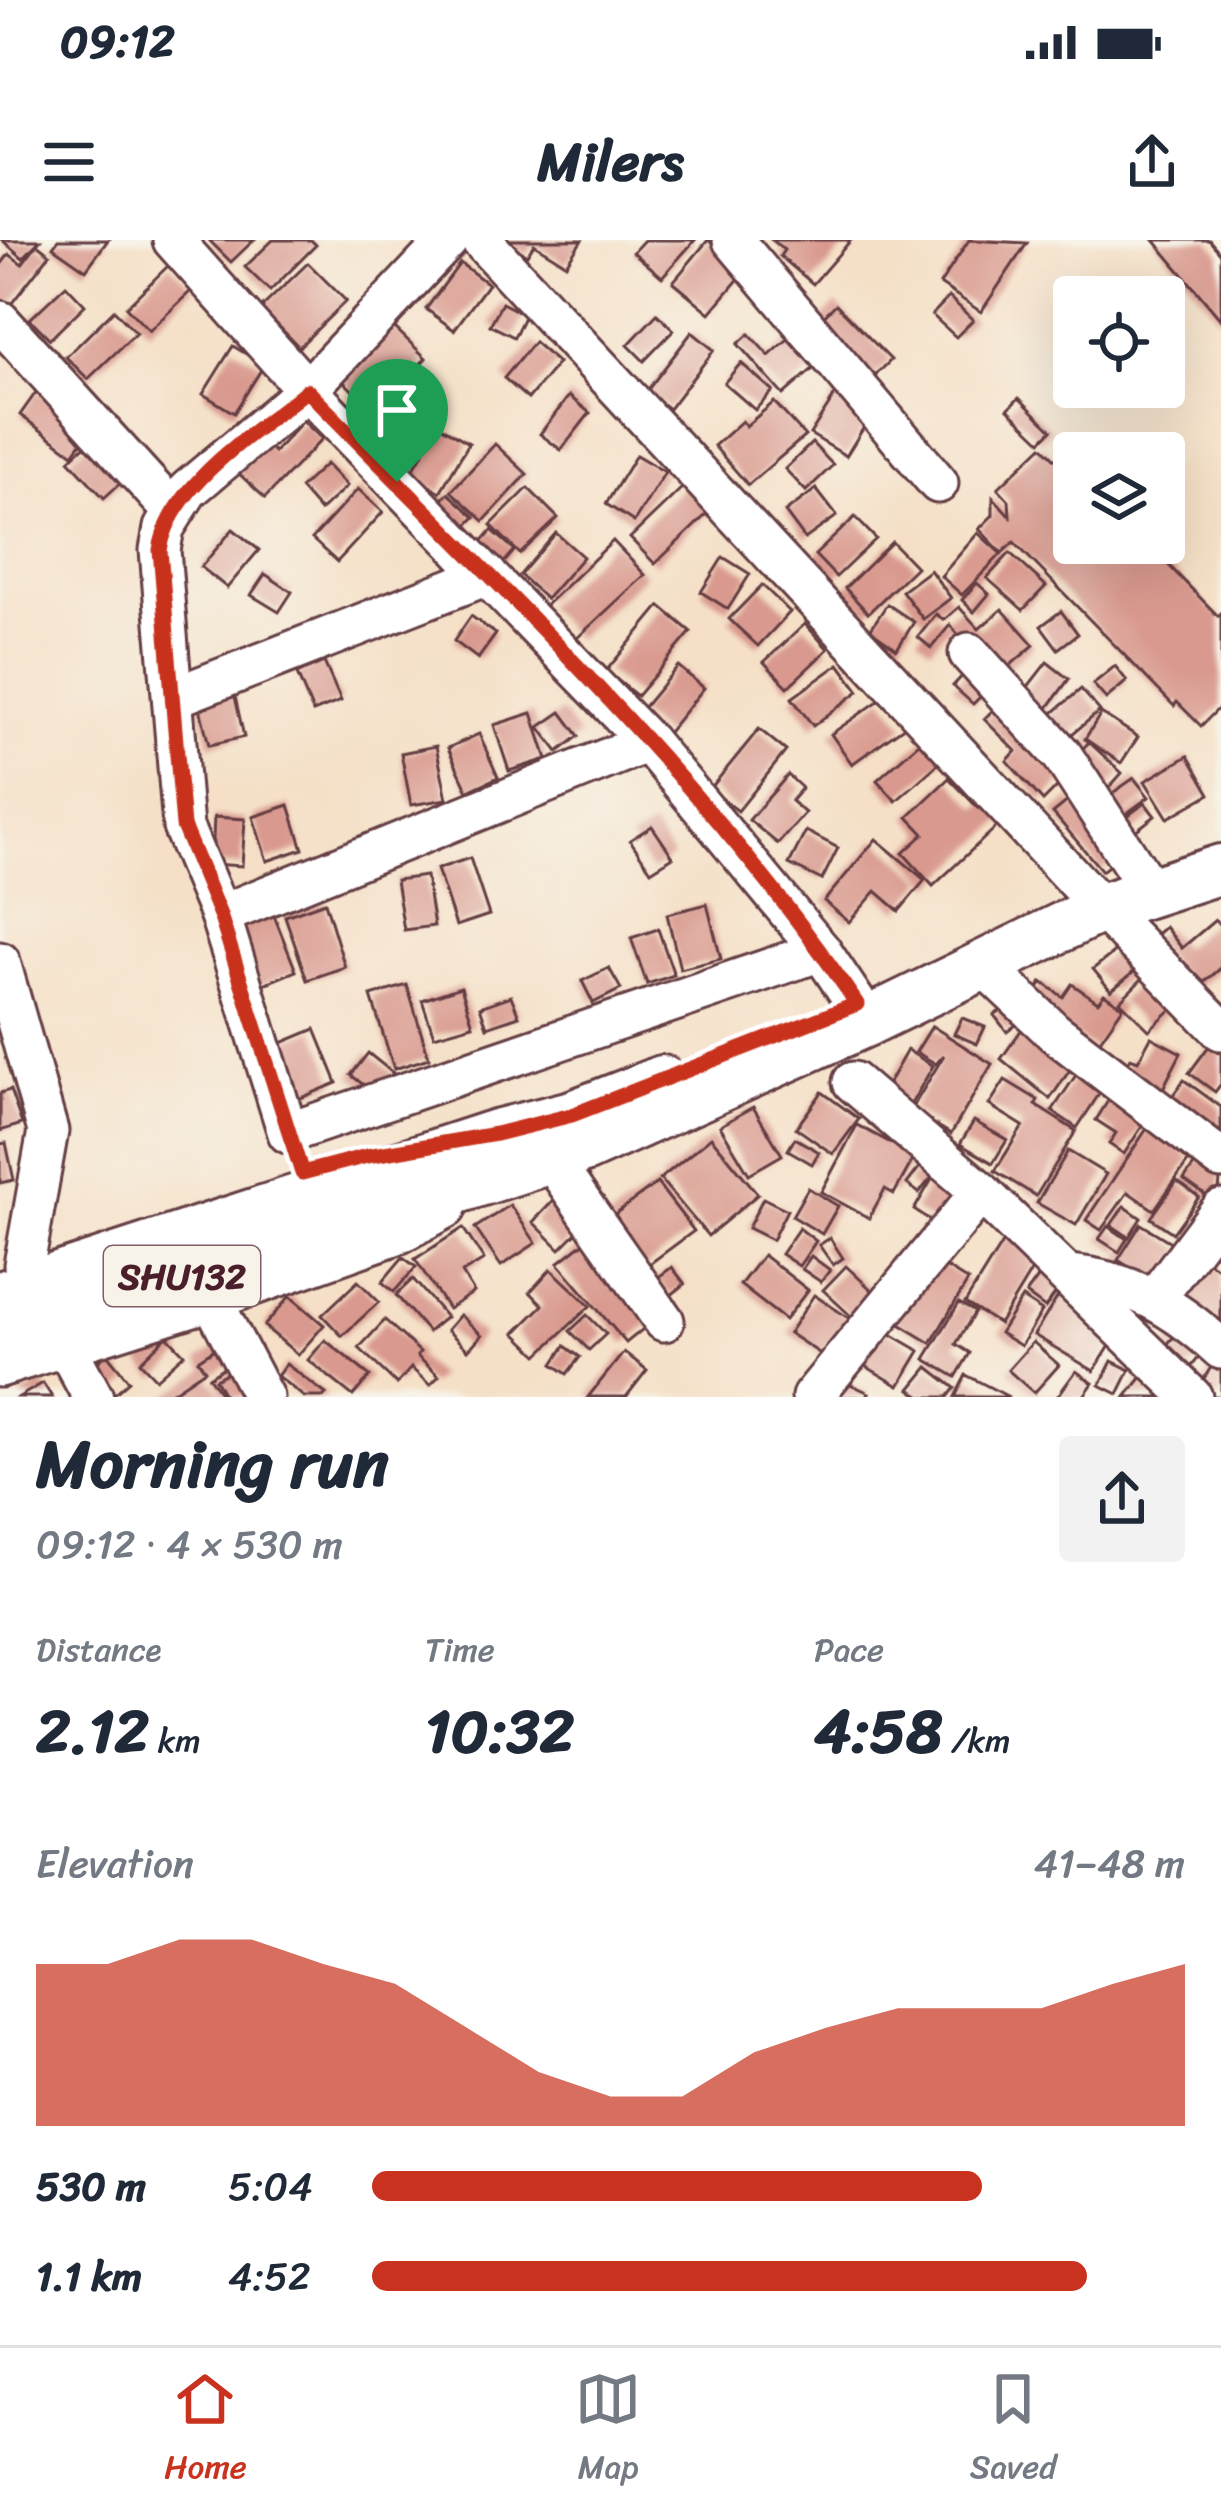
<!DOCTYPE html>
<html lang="en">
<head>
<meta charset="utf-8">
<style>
	body { margin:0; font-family:Sriracha,sans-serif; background:#f2f2f3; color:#1f2937; height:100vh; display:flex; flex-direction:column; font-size:45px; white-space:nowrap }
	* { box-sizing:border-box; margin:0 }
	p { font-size:39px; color:#747a83 }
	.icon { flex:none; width:66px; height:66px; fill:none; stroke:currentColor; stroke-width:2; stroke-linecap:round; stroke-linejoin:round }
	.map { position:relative; height:1157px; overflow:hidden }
	.sheet { display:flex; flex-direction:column; background:#fff; flex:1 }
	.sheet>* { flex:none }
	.fabs { position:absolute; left:1053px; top:36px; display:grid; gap:24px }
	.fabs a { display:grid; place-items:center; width:132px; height:132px; border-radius:12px; background:#fff; box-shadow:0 12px 48px #0002; font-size:60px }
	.pin { position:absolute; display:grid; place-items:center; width:102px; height:102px; color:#fff; margin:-123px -51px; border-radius:50% 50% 50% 0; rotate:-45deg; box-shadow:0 0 12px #0007 }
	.pin .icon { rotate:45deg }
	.round { display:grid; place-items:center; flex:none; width:126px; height:126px; border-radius:12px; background:#f2f2f3 }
	.head { display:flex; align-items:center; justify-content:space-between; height:204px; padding:0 36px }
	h1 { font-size:66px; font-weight:800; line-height:90px }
	.figures { display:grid; grid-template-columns:repeat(3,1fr); gap:18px; height:204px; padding:12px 36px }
	.figures div { display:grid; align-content:center }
	.figures b { font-size:60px; font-weight:800 }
	.figures small { font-size:33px; font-weight:400 }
	.figures p { font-size:33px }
	.chart { height:336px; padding:24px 36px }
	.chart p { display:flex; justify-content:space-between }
	.chart svg { width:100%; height:216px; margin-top:12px; fill:#c8321e; opacity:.7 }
	ul { padding:0 36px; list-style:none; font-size:39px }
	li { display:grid; grid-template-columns:192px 144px 1fr; align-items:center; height:90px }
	li i { height:30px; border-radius:15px; background:#c8321e }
	.status { display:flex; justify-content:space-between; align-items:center; height:84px; padding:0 60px; background:#fff; direction:ltr }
	.status svg { height:33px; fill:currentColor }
	header { display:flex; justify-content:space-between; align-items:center; height:156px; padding:0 36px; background:#fff; font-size:54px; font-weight:800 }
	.dock { display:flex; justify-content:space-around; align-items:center; height:168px; border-top:3px solid #e0e1e3; background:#fff; font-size:33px; color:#747a83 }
	.dock a { display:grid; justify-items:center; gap:6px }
	.dock .active { color:#c8321e }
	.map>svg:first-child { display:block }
	.building { fill:#d9998e }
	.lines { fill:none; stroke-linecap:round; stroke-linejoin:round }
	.minor-casing { stroke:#643c42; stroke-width:45 }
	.major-casing { stroke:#643c42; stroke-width:54 }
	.minor { stroke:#fff; stroke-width:39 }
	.major { stroke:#fff; stroke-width:48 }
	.route-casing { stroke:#fff; stroke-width:24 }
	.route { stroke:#c8321e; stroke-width:15 }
	.labels { text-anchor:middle; stroke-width:12; stroke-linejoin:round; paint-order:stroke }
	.shield { fill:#f7f3e8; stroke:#7e5f64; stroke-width:3 }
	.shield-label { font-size:36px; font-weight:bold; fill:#4a1f2b }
</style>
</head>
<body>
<div class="status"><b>09:12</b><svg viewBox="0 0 49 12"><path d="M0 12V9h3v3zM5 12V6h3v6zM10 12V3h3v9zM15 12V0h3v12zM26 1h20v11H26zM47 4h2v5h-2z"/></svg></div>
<header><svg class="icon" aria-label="menu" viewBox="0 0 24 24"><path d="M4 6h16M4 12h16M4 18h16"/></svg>Milers<svg class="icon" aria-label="share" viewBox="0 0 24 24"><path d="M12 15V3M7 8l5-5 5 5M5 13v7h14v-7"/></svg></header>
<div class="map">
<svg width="1221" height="1157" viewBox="0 0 1221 1157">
	<rect width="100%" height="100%" fill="#f7f3e8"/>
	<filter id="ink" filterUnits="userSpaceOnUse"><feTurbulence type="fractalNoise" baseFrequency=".00833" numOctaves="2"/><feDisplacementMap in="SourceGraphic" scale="24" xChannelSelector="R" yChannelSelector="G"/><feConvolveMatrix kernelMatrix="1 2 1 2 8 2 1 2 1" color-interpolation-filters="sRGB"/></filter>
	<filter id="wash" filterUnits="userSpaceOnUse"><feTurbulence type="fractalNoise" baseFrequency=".004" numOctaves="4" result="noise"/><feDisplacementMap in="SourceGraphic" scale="48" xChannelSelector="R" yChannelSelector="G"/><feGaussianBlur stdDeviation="2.7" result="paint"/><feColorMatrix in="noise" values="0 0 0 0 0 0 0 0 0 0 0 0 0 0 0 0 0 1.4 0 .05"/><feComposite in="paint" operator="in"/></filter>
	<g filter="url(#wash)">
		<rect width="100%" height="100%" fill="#f5e0c7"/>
		<g id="blocks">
			<g class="building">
				<polygon points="2,0 40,0 23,18"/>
				<polygon points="58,0 108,0 86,30 53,7"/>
				<polygon points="209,0 254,0 231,22"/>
				<polygon points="273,0 311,0 316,5 270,51 245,27"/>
				<polygon points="503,0 582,0 566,24 534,4 527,15"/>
				<polygon points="644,0 695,0 662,37 633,12"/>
				<polygon points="708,0 747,29 710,73 673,42"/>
				<polygon points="772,0 851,0 813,44 780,16 784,10"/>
				<polygon points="969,0 1027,3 981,72 940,44"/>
				<polygon points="1154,0 1209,0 1221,14 1221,80"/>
				<polygon points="37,4 50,14 5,72 0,68 0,26 9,14 22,24"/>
				<polygon points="308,23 346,61 299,107 261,68"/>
				<polygon points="460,23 488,44 454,90 426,69"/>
				<polygon points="170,24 194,48 149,91 126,67"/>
				<polygon points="66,45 85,65 50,99 30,79"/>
				<polygon points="949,57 973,80 956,97 932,75"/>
				<polygon points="502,63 525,75 514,97 490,85"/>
				<polygon points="836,64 891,120 868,143 812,87"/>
				<polygon points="114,70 136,93 88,139 66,117"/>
				<polygon points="657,74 674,90 644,121 628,105"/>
				<polygon points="394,87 426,118 375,172 343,141"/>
				<polygon points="692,92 714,110 669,169 646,152"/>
				<polygon points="749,94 769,116 788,99 814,128 783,155 738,104"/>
				<polygon points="534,102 558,123 528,159 504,138"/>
				<polygon points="233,106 264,125 234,173 203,154"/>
				<polygon points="741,123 773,151 755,170 724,143"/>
				<polygon points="412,143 439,163 406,207 378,186"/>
				<polygon points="839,149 874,171 846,216 810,194"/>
				<polygon points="37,151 90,190 73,214 20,175"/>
				<polygon points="569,156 590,173 561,210 540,194"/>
				<polygon points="1019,158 1052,190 1041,201 1008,169"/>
				<polygon points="774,162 805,196 748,245 714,206 742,181 746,186"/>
				<polygon points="303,181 322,199 265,258 236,231 264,202 274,212"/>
				<polygon points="439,185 469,203 440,252 410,235"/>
				<polygon points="91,200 125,239 104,258 69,220"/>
				<polygon points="812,203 833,225 806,251 785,229"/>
				<polygon points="495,204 527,234 484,281 451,251"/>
				<polygon points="1042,206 1060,224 1069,223 1074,228 1074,303 1147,303 1218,376 1221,373 1221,466 1201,486 1177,462 1174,466 1014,302 1002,313 979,289 993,275 993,257 1010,276 1009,260 998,248"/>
				<polygon points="636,215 665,232 634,282 606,264"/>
				<polygon points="326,224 347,246 320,271 300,248"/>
				<polygon points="685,245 710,271 655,324 630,298"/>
				<polygon points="528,248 558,278 520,314 491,285"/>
				<polygon points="358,249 383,272 337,322 312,299"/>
				<polygon points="816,249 837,276 805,299 785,272"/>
				<polygon points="448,253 475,277 462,290 435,266"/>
				<polygon points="855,277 876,299 836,337 815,315"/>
				<polygon points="233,289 259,310 227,348 201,327"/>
				<polygon points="492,290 515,310 496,332 473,312"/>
				<polygon points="556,293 583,317 546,359 520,335"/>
				<polygon points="978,293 1001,314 962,355 941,336"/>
				<polygon points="613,301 645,335 576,399 545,366"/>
				<polygon points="892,302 916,327 868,373 845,348"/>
				<polygon points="1010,313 1046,346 1023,370 987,338"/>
				<polygon points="723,317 750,334 728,369 701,352"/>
				<polygon points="930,330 951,358 923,379 902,351"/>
				<polygon points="265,334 292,352 279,372 251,355"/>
				<polygon points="977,343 989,354 974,372 962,360"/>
				<polygon points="762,345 790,372 758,406 729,379"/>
				<polygon points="887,364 914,382 897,409 870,390"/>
				<polygon points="660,366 691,392 637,456 606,431"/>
				<polygon points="959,367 979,389 1002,369 1034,405 996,438 950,385 931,408 918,397 936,374 944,380"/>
				<polygon points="1061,371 1078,394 1058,409 1041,386"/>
				<polygon points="471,376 496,394 478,419 454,401"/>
				<polygon points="805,384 828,409 788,447 764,422"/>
				<polygon points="324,422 341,461 313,472 297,434"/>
				<polygon points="1047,422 1069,439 1039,480 1016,462"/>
				<polygon points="839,424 859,451 813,486 792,458"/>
				<polygon points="678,426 704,448 665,496 638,474"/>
				<polygon points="1115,426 1127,441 1106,459 1093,444"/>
				<polygon points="966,432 986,451 973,464 953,446"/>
				<polygon points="1081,449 1100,471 1060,504 1042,482"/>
				<polygon points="234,452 244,497 209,505 198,460"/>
				<polygon points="884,457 905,486 852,524 831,494"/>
				<polygon points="999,464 1068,536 1043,561 1007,521 1016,511 984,479"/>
				<polygon points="561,472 579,496 558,512 539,487"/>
				<polygon points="532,473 547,519 509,531 494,485"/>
				<polygon points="1101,473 1138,497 1121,523 1085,499"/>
				<polygon points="759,489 786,511 738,571 710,549"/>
				<polygon points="479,494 498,537 468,551 448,508"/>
				<polygon points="928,495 947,516 896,561 877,540"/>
				<polygon points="1089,502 1122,533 1106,551 1073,519"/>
				<polygon points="436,506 447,559 411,565 401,513"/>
				<polygon points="1188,516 1210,554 1168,578 1145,541"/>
				<polygon points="788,535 802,548 791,561 805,573 778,604 749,580"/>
				<polygon points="949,538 978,568 988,558 1006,578 933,646 903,613 924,594 908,577"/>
				<polygon points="1134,538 1149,557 1119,579 1104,559"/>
				<polygon points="1070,559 1119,617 1102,631 1053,573"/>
				<polygon points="1145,563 1155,576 1130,595 1119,582"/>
				<polygon points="289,565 303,609 267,621 253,577"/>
				<polygon points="214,577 245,579 242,626 212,624"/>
				<polygon points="652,586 673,617 651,631 630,600"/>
				<polygon points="806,591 838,608 822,640 789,624"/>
				<polygon points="876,599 925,640 899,671 876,651 849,682 824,661"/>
				<polygon points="470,618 489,675 456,686 437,629"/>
				<polygon points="426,636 434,686 404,690 396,640"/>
				<polygon points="325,662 345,727 307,740 285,676"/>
				<polygon points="707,664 721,719 680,729 667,674"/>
				<polygon points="273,673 296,731 252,749 229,691"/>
				<polygon points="1215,680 1221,686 1221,728 1194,751 1151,699 1165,687 1182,708"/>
				<polygon points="658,689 674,735 647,744 631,698"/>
				<polygon points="1122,706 1140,727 1111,751 1093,729"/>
				<polygon points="609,728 621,749 593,763 582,741"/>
				<polygon points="1147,734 1177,764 1149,790 1120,761"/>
				<polygon points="1042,742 1063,757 1072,744 1098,762 1104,754 1123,767 1094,809 1028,762"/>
				<polygon points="407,745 429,818 394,829 371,756"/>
				<polygon points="461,747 473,785 434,796 422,760"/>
				<polygon points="511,756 519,776 487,787 480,767"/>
				<polygon points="1009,765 1021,781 1007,792 994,775"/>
				<polygon points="962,778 985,787 977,804 954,794"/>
				<polygon points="1029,779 1080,815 1050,859 1001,819"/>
				<polygon points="932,786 992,824 951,894 911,870 944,815 936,824 916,812"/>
				<polygon points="315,789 337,843 296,860 274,806"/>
				<polygon points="1151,797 1181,813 1158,858 1120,839 1130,818 1138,821"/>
				<polygon points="1209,806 1221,814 1221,844 1215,852 1189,833"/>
				<polygon points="907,810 933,826 911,864 885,849"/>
				<polygon points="368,813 393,833 376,855 351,835"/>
				<polygon points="1080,829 1105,845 1077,888 1052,871"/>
				<polygon points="1005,840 1038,860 1035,865 1076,891 1036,956 995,931 1023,886 989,865"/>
				<polygon points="1184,840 1221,867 1221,910 1164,867"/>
				<polygon points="1116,848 1152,871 1124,914 1109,904 1116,893 1096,880"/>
				<polygon points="10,850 22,884 0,891 0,853"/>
				<polygon points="822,852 859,879 833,914 796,888"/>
				<polygon points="753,867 782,915 749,934 720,886"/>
				<polygon points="1156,875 1190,919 1154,970 1128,952 1101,990 1086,980"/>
				<polygon points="974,881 1007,900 993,923 960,904"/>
				<polygon points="857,885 915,916 894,954 885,949 869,978 821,952"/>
				<polygon points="711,897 758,954 708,996 660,939"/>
				<polygon points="795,898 819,912 812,924 788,910"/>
				<polygon points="6,903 14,940 0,943 0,904"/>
				<polygon points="1068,911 1106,934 1076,985 1037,963"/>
				<polygon points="1202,914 1221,927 1218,964 1184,940"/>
				<polygon points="924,921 937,931 919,953 907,944"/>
				<polygon points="936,932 960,946 937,985 914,970"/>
				<polygon points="1177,941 1199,957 1173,993 1151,978"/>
				<polygon points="657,943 694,991 640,1031 604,982"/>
				<polygon points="808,948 838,966 822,994 792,976"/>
				<polygon points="763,958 787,970 772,1000 748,988"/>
				<polygon points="553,961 581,988 560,1009 533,982"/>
				<polygon points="510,965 536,1003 501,1026 475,988"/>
				<polygon points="1124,966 1141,978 1129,997 1111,985"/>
				<polygon points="1141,984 1182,1009 1159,1046 1118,1020"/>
				<polygon points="1108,986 1127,999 1119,1012 1099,999"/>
				<polygon points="463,988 484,1020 462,1033 474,1052 448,1069 415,1019"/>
				<polygon points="799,988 816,1001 799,1026 781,1014"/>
				<polygon points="1007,995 1041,1015 999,1084 965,1063"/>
				<polygon points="830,998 843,1018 833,1025 819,1005"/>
				<polygon points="586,1001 653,1081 626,1103 558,1023"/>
				<polygon points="763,1015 808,1050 785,1080 740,1045"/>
				<polygon points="811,1016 830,1030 821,1042 802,1029"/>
				<polygon points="403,1017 416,1027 394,1052 382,1042"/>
				<polygon points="1201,1017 1221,1030 1221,1091 1177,1055"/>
				<polygon points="931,1018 968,1041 931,1103 893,1080"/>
				<polygon points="846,1026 876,1054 853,1078 823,1050"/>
				<polygon points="672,1027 685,1044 670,1056 657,1038"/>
				<polygon points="1045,1028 1064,1042 1045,1068 1026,1054"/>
				<polygon points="551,1029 590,1066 538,1115 515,1093 543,1065 530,1052"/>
				<polygon points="413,1039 446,1077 428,1092 396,1055"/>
				<polygon points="358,1041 379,1062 342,1096 322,1075"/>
				<polygon points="1060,1053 1120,1090 1094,1131 1034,1095"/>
				<polygon points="814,1055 850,1079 825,1117 789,1093"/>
				<polygon points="290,1056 324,1085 298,1115 264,1086"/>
				<polygon points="1022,1058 1042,1071 1021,1106 1000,1093"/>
				<polygon points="959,1063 975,1072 956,1104 970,1113 956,1137 925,1119"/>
				<polygon points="460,1075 482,1095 468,1110 447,1090"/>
				<polygon points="587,1075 606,1094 589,1110 570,1091"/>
				<polygon points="385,1080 420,1112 417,1116 439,1136 430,1145 411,1128 397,1144 359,1108"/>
				<polygon points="877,1086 920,1111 899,1146 857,1121"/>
				<polygon points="1175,1095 1201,1115 1187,1132 1161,1112"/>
				<polygon points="167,1096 184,1114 156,1139 140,1122"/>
				<polygon points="325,1100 370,1136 353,1156 308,1120"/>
				<polygon points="225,1102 236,1119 209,1137 223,1157 165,1157 205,1130 198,1120"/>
				<polygon points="1033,1102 1059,1125 1034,1153 1008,1130"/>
				<polygon points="565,1106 580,1117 567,1134 553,1124"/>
				<polygon points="624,1112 647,1130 626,1157 588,1157"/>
				<polygon points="107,1114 129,1141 112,1156 89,1130"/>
				<polygon points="1112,1121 1130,1130 1118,1154 1100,1145"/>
				<polygon points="286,1124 326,1154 323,1157 304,1157 277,1136"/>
				<polygon points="1213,1124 1221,1129 1221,1157 1206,1157 1196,1151"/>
				<polygon points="240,1126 253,1150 240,1157 225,1157 215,1139"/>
				<polygon points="928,1127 955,1148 948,1157 921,1157 910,1149"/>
				<polygon points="1076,1131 1093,1143 1083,1157 1057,1157"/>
				<polygon points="966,1135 1009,1157 955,1157"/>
				<polygon points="1142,1137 1166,1157 1126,1157"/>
				<polygon points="844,1141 869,1153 867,1157 836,1157"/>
				<polygon points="43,1143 52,1157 19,1157"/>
			</g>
		</g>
	</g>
	<g filter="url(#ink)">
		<use href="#blocks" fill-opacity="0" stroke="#643c42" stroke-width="3"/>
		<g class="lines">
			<defs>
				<g id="minor">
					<polyline points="173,0 307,150 648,502 821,711 868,781"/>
					<polyline points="481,0 1091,657 1221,790"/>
					<polyline points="733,0 938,243"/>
					<polyline points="0,81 172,270"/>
					<polyline points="969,413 1062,515 1142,638"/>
					<polyline points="175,457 487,335"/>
					<polyline points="648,502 220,675 288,893 821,711"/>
					<polyline points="220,675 183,587 160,310 164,288 188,250 307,150 448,0"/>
					<polyline points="0,722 48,891 24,1025"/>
					<polyline points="983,725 1054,792 1221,919"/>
					<polyline points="853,842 981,952 1192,1157"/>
					<polyline points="550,918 664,1081"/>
					<path d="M1067,1035C1130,1040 1175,1067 1221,1109"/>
					<polyline points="1155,1058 1221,970"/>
					<polyline points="212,1060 263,1157"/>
					<polyline points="65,1105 93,1157"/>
					<polyline points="0,1127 212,1060 400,993 446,968"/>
					<polyline points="812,1157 981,952"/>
				</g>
				<g id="major">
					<polyline points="0,1056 496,894 572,875 662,840"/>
					<polyline points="0,1097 584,908 868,781 1101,668 1221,629"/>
				</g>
			</defs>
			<use href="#minor" class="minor-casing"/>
			<use href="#major" class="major-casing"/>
			<use href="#minor" class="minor"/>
			<use href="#major" class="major"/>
		</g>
	</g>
	<g class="lines" filter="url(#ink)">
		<defs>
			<path id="route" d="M307,150C495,343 706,540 857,764L572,875L496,894L367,916L302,933L220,675L183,586L160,310C171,243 257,192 307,150Z"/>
		</defs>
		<use href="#route" class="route-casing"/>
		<use href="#route" class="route"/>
	</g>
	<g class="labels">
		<rect class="shield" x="104" y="1006" width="156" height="60" rx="9"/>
		<g class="shield-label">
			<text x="182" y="1049">SHU132</text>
		</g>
	</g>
</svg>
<div class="fabs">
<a><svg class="icon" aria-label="locate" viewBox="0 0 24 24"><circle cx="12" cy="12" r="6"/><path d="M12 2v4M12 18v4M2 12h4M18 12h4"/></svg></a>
<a><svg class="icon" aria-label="layers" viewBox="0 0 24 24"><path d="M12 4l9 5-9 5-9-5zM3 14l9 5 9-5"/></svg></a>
</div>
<div class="pin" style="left:397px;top:242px;background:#1e9e55"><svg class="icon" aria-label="arrive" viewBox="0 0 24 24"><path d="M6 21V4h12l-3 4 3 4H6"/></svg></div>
</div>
<section class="sheet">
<div class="head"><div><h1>Morning run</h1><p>09:12 · 4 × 530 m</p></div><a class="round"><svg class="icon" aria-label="share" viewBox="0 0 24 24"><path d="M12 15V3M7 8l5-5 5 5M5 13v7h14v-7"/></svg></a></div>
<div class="figures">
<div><p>Distance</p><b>2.12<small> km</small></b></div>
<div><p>Time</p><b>10:32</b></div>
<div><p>Pace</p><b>4:58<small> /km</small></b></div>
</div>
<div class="chart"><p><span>Elevation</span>41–48 m</p>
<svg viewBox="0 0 160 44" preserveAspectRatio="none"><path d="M0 44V11L10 11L20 6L30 6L40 11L50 15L60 24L70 33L80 38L90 38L100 29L110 24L120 20L130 20L140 20L150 15L160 11V44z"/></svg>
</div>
<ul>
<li><b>530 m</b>5:04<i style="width:75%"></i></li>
<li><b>1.1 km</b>4:52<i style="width:88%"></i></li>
</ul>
</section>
<nav class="dock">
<a class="active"><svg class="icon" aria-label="home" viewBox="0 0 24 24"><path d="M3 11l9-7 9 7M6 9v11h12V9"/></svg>Home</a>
<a><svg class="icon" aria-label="map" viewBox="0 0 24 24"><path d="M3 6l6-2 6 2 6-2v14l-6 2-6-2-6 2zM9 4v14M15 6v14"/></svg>Map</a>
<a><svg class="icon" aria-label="saved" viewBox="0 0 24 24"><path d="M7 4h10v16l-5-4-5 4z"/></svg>Saved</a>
</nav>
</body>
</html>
